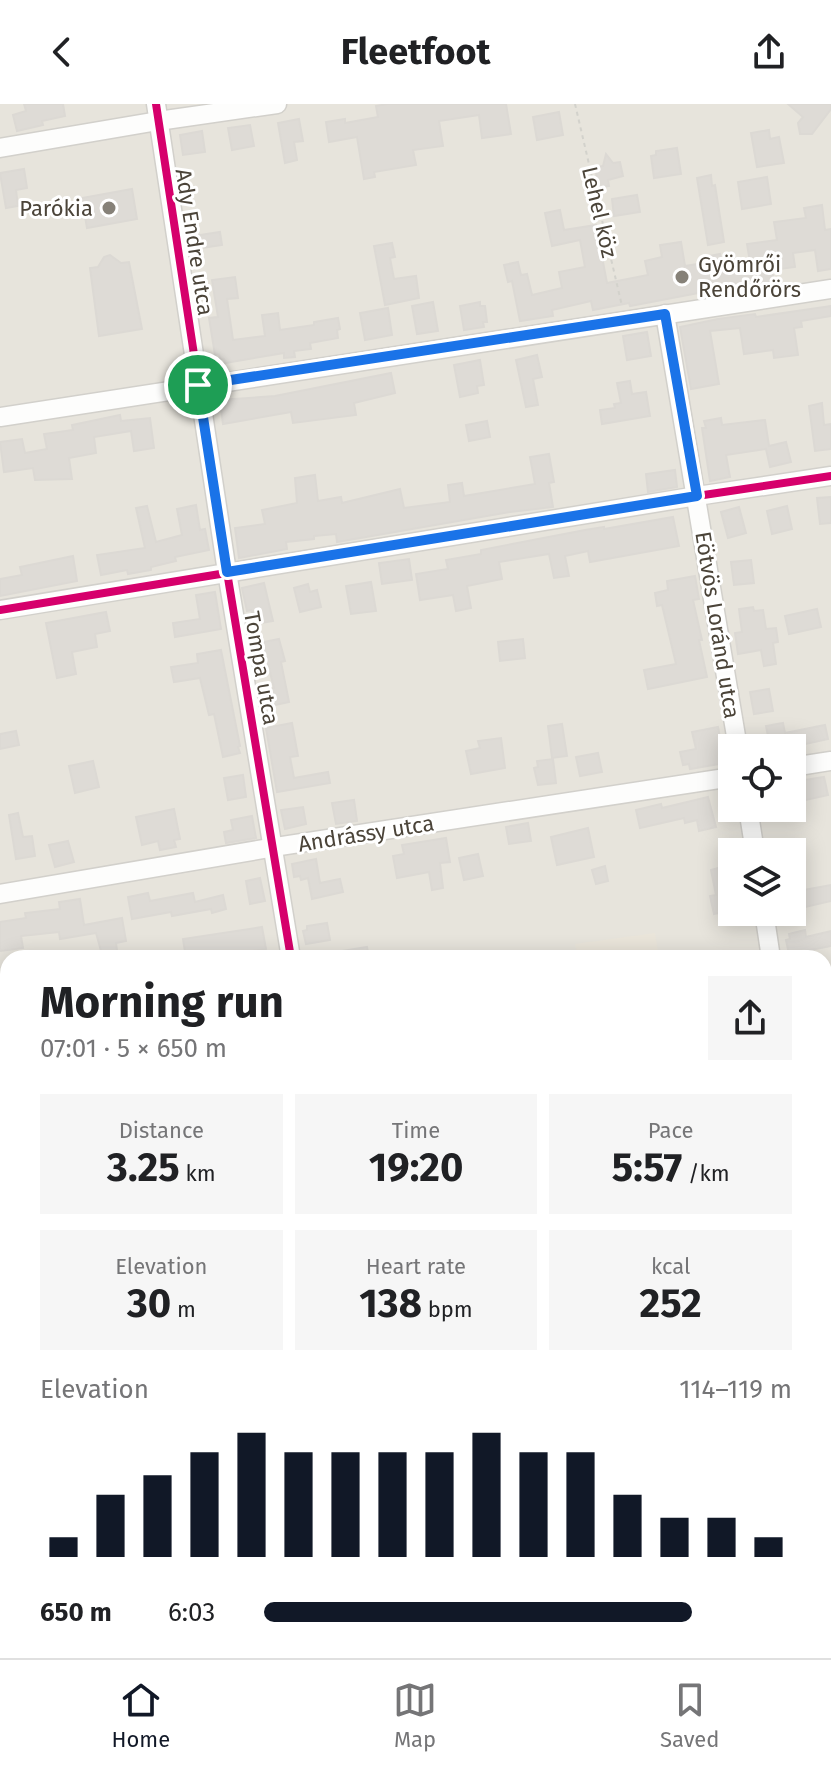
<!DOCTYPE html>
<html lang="en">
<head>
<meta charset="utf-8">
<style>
	body { margin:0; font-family:"Fira Sans",sans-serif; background:#f6f6f6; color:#202124; height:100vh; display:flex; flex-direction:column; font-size:30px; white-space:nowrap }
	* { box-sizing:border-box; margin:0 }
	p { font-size:26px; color:#757577 }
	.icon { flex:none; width:44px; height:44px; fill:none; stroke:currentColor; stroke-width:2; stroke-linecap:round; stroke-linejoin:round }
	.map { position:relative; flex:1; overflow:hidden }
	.sheet { position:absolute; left:0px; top:846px; width:832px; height:708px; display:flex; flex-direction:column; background:#fff; border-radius:24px 24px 0 0; box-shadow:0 4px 20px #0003 }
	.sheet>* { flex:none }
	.tools { position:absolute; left:718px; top:630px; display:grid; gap:16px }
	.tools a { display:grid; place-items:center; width:88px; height:88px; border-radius:0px; background:#fff; box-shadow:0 4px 20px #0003; font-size:40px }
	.pin { position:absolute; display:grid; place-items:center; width:68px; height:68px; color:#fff; margin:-34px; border:4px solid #fff; border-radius:50%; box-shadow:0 2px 8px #0007 }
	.round { display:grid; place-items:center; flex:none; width:84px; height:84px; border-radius:0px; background:#f6f6f6 }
	.head { display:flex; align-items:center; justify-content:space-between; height:136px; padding:0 40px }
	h1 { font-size:44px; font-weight:700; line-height:60px }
	.figures { display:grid; grid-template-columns:repeat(3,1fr); gap:12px; height:136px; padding:8px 40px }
	.figures div { display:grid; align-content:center; border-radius:0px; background:#f6f6f6; text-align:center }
	.figures b { font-size:40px; font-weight:700 }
	.figures small { font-size:22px; font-weight:400 }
	.figures p { font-size:22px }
	.chart { height:224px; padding:16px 40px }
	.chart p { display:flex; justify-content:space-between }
	.chart svg { width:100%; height:144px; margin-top:8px; stroke:#111827; stroke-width:6 }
	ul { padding:0 40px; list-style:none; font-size:26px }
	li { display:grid; grid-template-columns:128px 96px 1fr; align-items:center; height:60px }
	li i { height:20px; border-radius:10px; background:#111827 }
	header { display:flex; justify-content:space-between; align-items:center; height:104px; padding:0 40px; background:#fff; font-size:36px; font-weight:700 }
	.menu { display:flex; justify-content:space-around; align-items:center; height:112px; border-top:2px solid #e0e0e0; background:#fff; font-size:22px; color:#757577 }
	.menu a { display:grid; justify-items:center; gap:4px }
	.menu .current { color:#111827 }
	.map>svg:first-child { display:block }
	.residential { fill:#e7e4dc; fill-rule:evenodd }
	.education { fill:#eae5da }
	.parking { fill:#e6e3df }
	.building { fill:#dedbd6; stroke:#dcd9d4; stroke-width:2 }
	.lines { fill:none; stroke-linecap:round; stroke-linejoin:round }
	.minor-casing { stroke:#d2d0cb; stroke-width:21 }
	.path { stroke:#d3d2cc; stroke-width:2; stroke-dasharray:4 4; stroke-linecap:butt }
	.minor { stroke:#fdfdfc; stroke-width:18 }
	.rail { stroke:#dbdbda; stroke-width:4; stroke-dasharray:10 10; stroke-linecap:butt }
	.cycleway-casing { stroke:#fff; stroke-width:13 }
	.cycleway { stroke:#d6006c; stroke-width:8 }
	.route-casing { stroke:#fff; stroke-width:16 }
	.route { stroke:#1a73e8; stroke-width:10 }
	.poi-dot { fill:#868178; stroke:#fff; stroke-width:3 }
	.labels { text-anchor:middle; stroke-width:6; stroke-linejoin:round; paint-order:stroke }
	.poi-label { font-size:22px; fill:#4b4439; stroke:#fff; text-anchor:end }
	.street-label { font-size:22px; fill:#4b4439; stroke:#fff }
</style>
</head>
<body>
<header><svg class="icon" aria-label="back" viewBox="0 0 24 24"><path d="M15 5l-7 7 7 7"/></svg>Fleetfoot<svg class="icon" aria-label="share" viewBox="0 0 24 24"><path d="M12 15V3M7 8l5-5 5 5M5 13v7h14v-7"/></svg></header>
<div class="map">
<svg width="831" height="1554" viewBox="0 0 831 1554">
	<rect width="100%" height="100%" fill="#f4f2ee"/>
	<g class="residential">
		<path d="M0,0H831V1554H620L619,1549L591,1554H352L344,1546H824V854H8V1276L0,1268ZM732,644H792V704H732ZM732,748H792V808H732Z"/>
		<polygon points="0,1361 8,1369 8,1546 195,1546 203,1554 0,1554"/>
	</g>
	<g class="education">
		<polygon points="655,829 659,854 578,854 575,840"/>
		<polygon points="824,1271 831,1309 831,1420 824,1422"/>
	</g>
	<polygon class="parking" points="286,1546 344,1546 352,1554 292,1554"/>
	<g class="building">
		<polygon points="24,0 63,0 65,12 42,17 43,21 17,27 13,11 26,7"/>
		<polygon points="387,0 506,0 511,30 482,34 479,11 439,17 443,42 413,46 416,61 374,68 375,73 364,75 357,33 329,38 326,18 345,15 345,19 378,13 376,2"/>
		<polygon points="788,0 831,0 831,5 812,30 800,30 798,19 803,13"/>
		<polygon points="559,8 563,31 537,36 533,13"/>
		<polygon points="299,15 303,37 294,38 297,56 285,59 278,19"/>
		<polygon points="250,21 254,42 232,46 228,24"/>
		<polygon points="769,26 770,35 779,33 784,59 757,63 751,29"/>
		<polygon points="202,27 205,48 183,51 180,31"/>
		<polygon points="677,44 681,70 654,74 651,52 656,51 656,47"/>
		<polygon points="606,50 613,59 620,58 623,72 608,76 609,82 597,84 596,63 603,62"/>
		<polygon points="24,65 27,84 16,86 18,102 6,104 0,69"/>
		<polygon points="711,71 712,82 715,81 724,138 708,141 697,74"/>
		<polygon points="767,73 771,100 742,105 738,78"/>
		<polygon points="132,85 137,115 87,124 82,94"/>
		<polygon points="637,91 640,108 614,112 612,95"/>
		<polygon points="822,101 825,126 831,125 831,165 818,167 815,146 793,149 795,163 772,166 774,180 714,186 630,202 629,199 593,206 591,197 552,206 553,212 520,217 512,177 508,178 504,161 518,158 521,171 527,170 532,191 562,184 559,168 585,163 580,136 552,142 545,109 560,106 564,126 596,121 607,179 648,171 645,157 662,153 660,141 681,138 685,162 710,158 709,152 720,150 722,162 750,158 747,140 777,136 774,118 806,114 804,104"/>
		<polygon points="220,128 222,141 195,145 193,132"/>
		<polygon points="392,139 395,153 390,154 394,175 416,172 419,194 385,201 374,142"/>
		<polygon points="110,151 121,159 129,158 142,225 99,232 90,164 98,163 104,153"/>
		<polygon points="235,173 238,194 227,195 233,236 265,232 262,211 278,209 280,226 314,221 314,218 338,214 340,225 337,226 338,234 310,239 311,245 294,247 295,253 284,254 284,249 225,259 224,255 220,255 219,250 215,251 209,214 218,213 212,176"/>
		<polygon points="433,198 438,227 417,230 412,202"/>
		<polygon points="480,198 480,202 485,202 487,218 483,218 484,223 464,226 460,202"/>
		<polygon points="831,202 831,212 801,217 802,223 794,224 798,251 774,254 773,246 744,250 740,224 710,227 719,280 691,285 680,223 718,215 755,210 756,213"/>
		<polygon points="388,204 392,231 365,236 360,209"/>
		<polygon points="647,228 651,252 627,256 623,232"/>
		<polygon points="537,251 542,273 533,275 538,301 526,303 516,256"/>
		<polygon points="480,256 484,281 477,282 478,289 460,293 454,261"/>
		<polygon points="391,269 395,289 354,299 356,311 293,319 291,308 223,320 220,296 275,292"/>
		<polygon points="630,277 632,290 646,288 650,312 602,320 600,306 615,304 614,300 621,299 617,279"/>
		<polygon points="822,299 824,321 831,320 831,345 815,347 809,302"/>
		<polygon points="120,311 121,317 150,314 154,344 134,347 131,327 94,333 96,349 69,354 72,375 35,376 33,364 4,368 0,338 22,335 25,349 47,345 44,330 73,326 72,321"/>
		<polygon points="721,314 722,321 765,316 769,342 786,338 791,358 770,363 766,345 726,351 730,373 710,377 702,324 706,324 704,317"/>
		<polygon points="487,317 490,333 469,337 466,321"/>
		<polygon points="549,350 554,378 549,379 553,403 510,408 337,438 336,430 314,432 314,435 286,438 287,445 239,454 235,424 265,420 262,406 297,399 295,374 315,371 318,397 341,393 342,399 400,385 404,404 450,398 448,381 462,379 464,392 535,380 530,353"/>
		<polygon points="675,366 677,383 648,388 646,370"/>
		<polygon points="831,393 831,419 820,420 817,394"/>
		<polygon points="196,401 200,426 205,425 209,446 175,453 176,457 151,463 151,466 128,470 127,466 101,471 97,451 145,444 136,404 147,402 156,438 182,431 177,405"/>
		<polygon points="787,402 792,425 772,430 767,407"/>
		<polygon points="739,403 746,429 728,434 721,408"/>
		<polygon points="673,413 679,442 590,458 588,447 565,452 569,472 554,474 549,450 499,458 502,475 467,482 471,504 456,507 453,491 420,496 416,470 448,465 446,456 481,450 481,446 585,426 604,423 604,425"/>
		<polygon points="73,452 77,477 0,492 0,475 22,471 20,463"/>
		<polygon points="409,455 412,476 382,480 379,459"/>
		<polygon points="751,456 754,479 734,481 731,458"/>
		<polygon points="695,472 699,495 693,496 702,536 699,536 707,573 648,585 644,566 676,560 662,501 657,502 655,489 668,486 667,477"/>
		<polygon points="371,478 376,507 351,510 346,482"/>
		<polygon points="264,479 273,517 255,520 251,506 247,507 242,484"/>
		<polygon points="308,480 310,488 317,486 321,503 300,508 294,484"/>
		<polygon points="215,488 221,525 175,533 173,519 200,515 196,491"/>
		<polygon points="753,503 754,507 763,506 766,525 776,524 778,538 773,539 776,560 764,562 761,546 738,550 735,529 742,528 739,505"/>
		<polygon points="817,505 821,523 789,530 785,512"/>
		<polygon points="106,508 110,527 95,530 97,543 72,548 76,570 57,574 46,519"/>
		<polygon points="279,535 285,557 281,558 289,598 266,603 262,586 274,584 268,561 260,560 256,542 260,541 259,539"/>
		<polygon points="523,535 525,554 500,557 498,538"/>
		<polygon points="221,546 240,642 238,643 240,649 223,653 214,610 209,611 200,574 174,578 171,563 198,559 197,550"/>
		<polygon points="769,585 773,607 754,610 750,588"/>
		<polygon points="292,619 298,652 290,653 294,674 328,668 330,679 277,688 266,624"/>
		<polygon points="783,619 785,629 825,621 828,635 787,644 750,644 749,636 768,632 766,622"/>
		<polygon points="562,620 567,652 552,654 548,622"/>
		<polygon points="718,623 725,659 690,665 689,660 683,661 680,648 696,645 692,628"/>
		<polygon points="16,627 19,641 0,645 0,630"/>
		<polygon points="501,634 505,664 471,670 466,647 480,644 478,637"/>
		<polygon points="598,649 602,668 580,672 576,653"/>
		<polygon points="553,655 556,679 538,681 534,664 538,663 537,657"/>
		<polygon points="93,657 99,683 75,689 69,662"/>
		<polygon points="243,671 246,693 228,696 224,674"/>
		<polygon points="824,673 828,691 792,699 792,678"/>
		<polygon points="708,693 716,723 699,727 697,716 685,719 684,714 640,724 636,706 661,700 662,704"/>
		<polygon points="354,696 357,717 336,720 332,699"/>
		<polygon points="303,703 306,720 285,725 281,706"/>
		<polygon points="174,705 180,735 174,736 176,743 160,746 158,737 142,741 136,713"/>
		<polygon points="18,709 23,733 32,732 35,752 16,755 9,711"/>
		<polygon points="252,712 256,734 226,739 224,728 233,726 231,716"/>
		<polygon points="528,719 531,737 509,740 506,723"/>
		<polygon points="588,724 594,753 557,761 551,733"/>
		<polygon points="446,734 450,758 440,759 443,784 432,786 429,768 397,774 393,752 404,750 402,741"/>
		<polygon points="68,737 74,758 55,763 49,741"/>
		<polygon points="478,750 483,772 464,776 459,754"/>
		<polygon points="732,750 732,788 730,789 732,806 714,810 710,792 716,791 711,766 722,763 720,752"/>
		<polygon points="316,755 320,779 340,775 343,788 312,795 308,774 301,776 300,772 294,773 292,760"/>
		<polygon points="605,762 608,777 596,780 592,766"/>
		<polygon points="792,773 797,773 800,785 804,786 831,781 831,797 792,806"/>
		<polygon points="260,774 265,797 250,800 246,777"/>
		<polygon points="148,789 150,797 193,789 195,798 223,791 226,805 212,809 211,805 172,812 171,808 132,815 128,793"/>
		<polygon points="80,795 84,821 122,814 126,837 116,839 118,854 103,854 96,829 60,835 59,828 21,832 23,844 0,847 0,818 26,814 25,809 60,805 59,798"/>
		<polygon points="327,819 330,836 306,840 303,827 307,826 307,822"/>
		<polygon points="262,823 266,845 209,854 186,854 183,835"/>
		<polygon points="805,826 806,833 831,827 831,842 789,850 786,836 790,835 789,830"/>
		<polygon points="367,843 369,854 337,854 336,848"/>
	</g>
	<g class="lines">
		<defs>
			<g id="minor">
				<polyline points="156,0 227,468 291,854"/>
				<polyline points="0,44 158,17 277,0"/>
				<polyline points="665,210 738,644"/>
				<polyline points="0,313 831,185"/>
				<polyline points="0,506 697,392 831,372"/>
				<polyline points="792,663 831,657"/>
				<polyline points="748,704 755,748"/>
				<polyline points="0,790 281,742 732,673"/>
				<polyline points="764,808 771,854"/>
				<polyline points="824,945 831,944"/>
				<polyline points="0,1076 8,1075"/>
				<polyline points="824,1169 831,1209"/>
				<polyline points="0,1225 8,1233"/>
				<polyline points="824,1228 831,1227"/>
				<polyline points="824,1507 831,1506"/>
				<polyline points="0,1516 8,1523"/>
				<polyline points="32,1546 40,1554"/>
				<polyline points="307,1546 315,1554"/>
				<polyline points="354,1546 362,1554"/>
				<polyline points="539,1554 588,1546"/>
			</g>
		</defs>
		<use href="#minor" class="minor-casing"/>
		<g class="path">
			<polyline points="575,0 622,202"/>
			<polyline points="824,1111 831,1154"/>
			<polyline points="0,1377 8,1375"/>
			<polyline points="487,1554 522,1549"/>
		</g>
		<use href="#minor" class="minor"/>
		<g class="rail">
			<polyline points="0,1293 8,1301"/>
			<polyline points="0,1339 8,1347"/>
			<polyline points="213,1546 222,1554"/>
			<polyline points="250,1546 258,1554"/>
		</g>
		<defs>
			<g id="cycleway">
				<polyline points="156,0 227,468 291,854"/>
				<polyline points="0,506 697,392 831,372"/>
			</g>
		</defs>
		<use href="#cycleway" class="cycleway-casing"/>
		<use href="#cycleway" class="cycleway"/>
	</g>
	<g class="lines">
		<defs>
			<polygon id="route" points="665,210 697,392 227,468 198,281"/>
		</defs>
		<use href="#route" class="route-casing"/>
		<use href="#route" class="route"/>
	</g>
	<g class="poi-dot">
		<circle cx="109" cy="104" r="8"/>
		<circle cx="682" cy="173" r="8"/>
	</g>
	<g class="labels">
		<g class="poi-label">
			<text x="93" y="112">Parókia</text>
			<text x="698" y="168" text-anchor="start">Gyömrői<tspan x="698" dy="25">Rendőrörs</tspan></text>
		</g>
		<g class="street-label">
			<text transform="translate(600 108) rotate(77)" y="8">Lehel köz</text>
			<text transform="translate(195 138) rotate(81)" y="8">Ady Endre utca</text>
			<text transform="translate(718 521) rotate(81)" y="8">Eötvös Loránd utca</text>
			<text transform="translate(262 564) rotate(80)" y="8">Tompa utca</text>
			<text transform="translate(366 729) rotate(-9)" y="8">Andrássy utca</text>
		</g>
	</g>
</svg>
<div class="tools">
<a><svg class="icon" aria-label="locate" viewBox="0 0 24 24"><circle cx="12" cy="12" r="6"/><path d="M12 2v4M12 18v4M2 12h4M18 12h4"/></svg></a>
<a><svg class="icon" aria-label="layers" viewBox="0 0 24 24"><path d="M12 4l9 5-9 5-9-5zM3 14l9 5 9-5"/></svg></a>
</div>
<div class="pin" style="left:198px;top:281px;background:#1e9e55"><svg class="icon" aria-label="arrive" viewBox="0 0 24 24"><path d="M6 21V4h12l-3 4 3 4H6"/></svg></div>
<section class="sheet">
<div class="head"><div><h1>Morning run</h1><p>07:01 · 5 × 650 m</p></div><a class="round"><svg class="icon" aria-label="share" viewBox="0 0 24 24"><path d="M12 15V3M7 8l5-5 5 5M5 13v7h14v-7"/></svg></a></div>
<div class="figures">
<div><p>Distance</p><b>3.25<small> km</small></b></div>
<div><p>Time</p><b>19:20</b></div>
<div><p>Pace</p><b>5:57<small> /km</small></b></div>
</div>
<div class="figures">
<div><p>Elevation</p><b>30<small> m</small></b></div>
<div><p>Heart rate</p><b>138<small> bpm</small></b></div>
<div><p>kcal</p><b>252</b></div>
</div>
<div class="chart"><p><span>Elevation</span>114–119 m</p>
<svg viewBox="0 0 160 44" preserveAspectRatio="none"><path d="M5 44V38M15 44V25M25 44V19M35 44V12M45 44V6M55 44V12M65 44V12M75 44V12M85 44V12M95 44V6M105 44V12M115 44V12M125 44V25M135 44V32M145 44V32M155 44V38"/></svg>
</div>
<ul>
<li><b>650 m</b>6:03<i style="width:81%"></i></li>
</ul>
</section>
</div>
<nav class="menu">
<a class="current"><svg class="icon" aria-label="home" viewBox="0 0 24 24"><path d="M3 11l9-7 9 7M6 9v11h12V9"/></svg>Home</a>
<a><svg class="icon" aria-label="map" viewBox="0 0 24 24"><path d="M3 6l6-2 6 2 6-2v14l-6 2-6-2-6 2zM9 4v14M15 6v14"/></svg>Map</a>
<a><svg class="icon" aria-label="saved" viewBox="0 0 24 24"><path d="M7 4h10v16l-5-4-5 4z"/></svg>Saved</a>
</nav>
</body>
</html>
